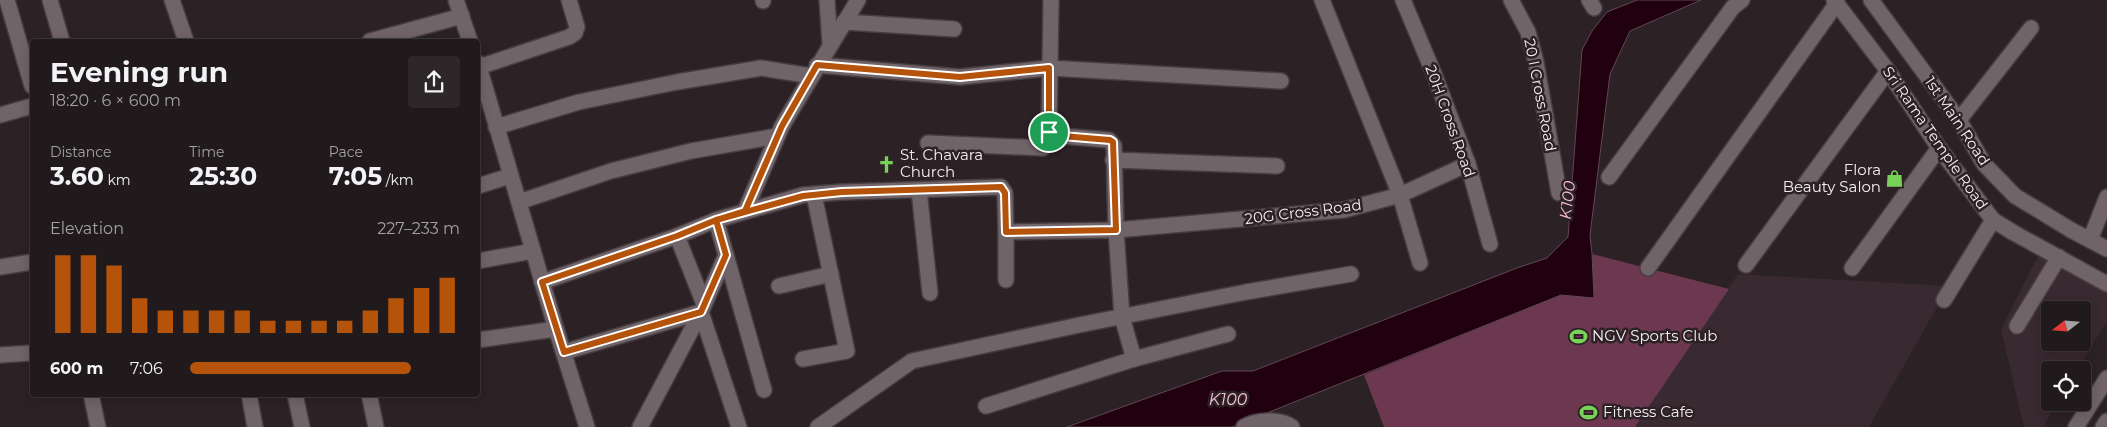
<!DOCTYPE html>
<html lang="en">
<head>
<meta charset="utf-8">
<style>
	body { margin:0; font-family:Montserrat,sans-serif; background:#2d2729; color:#f1f3f6; height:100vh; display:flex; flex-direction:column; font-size:19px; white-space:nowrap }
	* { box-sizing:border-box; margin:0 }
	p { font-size:16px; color:#a2a1a3 }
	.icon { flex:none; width:28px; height:28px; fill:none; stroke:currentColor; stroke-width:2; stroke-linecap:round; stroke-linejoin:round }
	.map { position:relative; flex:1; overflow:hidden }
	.sheet { position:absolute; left:30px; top:39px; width:450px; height:358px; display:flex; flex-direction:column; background:#211a1c; border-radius:5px; box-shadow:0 2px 12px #0003,0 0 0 1px #3e383b }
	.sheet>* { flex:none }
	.needle { width:32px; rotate:253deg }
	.controls { position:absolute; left:2041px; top:301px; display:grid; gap:10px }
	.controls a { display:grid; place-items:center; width:50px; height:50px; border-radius:5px; background:#211a1c; box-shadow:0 2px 12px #0003,0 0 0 1px #3e383b; font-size:25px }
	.pin { position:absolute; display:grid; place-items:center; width:42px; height:42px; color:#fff; margin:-21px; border:2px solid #fff; border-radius:50%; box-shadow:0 1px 5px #0007 }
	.round { display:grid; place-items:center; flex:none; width:52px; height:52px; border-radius:5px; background:#2d2729 }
	.head { display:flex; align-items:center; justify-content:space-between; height:85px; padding:0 20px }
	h1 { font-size:28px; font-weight:700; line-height:38px }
	.stats { display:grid; grid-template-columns:repeat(3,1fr); gap:8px; height:85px; padding:5px 20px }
	.stats div { display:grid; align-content:center }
	.stats b { font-size:25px; font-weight:700 }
	.stats small { font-size:14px; font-weight:400 }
	.stats p { font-size:14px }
	.chart { height:140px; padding:10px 20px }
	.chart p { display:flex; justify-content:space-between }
	.chart svg { width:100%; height:90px; margin-top:5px; stroke:#b45309; stroke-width:6 }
	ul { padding:0 20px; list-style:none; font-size:16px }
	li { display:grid; grid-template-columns:80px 60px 1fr; align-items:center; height:38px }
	li i { height:12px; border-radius:6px; background:#b45309 }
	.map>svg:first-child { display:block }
	.built { fill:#392930; fill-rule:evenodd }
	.green { fill:#6c3850 }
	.water { fill:#21000f; stroke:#614753 }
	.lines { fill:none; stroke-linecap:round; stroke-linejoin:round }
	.minor-casing { stroke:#463d41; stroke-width:18 }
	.secondary-casing { stroke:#463d41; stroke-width:18 }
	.minor { stroke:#706469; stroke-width:15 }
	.secondary { stroke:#706469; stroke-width:15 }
	.route-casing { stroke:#fff; stroke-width:10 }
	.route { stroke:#b45309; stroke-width:6 }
	.labels { text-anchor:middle; stroke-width:5; stroke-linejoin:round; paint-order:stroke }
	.street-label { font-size:15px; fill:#f5eef1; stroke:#2c2226 }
	.poi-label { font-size:15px; fill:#f5eef1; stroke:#2c2226; text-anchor:start }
	.water-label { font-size:16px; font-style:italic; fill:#f8bed5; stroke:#2c2226 }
</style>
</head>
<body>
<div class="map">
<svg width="2107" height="427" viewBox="0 0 2107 427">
	<rect width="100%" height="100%" fill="#2c2226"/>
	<g class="built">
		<path d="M2038,256L2107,293V321L2077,370H2050V402L2057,403L2043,427H2024L2001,330ZM2050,310H2082V342H2050Z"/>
		<polygon points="1738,274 1949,286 1869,427 1635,427"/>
	</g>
	<polygon class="green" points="1592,254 1729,289 1635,427 1384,427 1364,375 1561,295 1594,298"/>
	<polygon class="water" points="1637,0 1701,0 1630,31 1610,74 1590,235 1592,254 1594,298 1561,295 1232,427 1067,427 1222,371 1253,371 1517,268 1547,258 1568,237 1582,50 1592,31 1607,12"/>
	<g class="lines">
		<defs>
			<g id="minor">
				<polyline points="7,0 32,86"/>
				<polyline points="50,0 62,41"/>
				<polyline points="172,0 186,41"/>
				<polyline points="456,0 470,41"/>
				<polyline points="763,0 763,1"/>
				<polyline points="827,0 830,44"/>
				<polyline points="1051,0 1049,133 1050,135 1109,140 1114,146 1116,230 1122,317 1134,359"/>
				<polyline points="1403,0 1434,74 1468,164 1490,244"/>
				<polyline points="1511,0 1528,32 1536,62 1559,193"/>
				<polyline points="1589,0 1594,8"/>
				<polyline points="1834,0 1888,71 1939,148 1993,220 2014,233 2107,284"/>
				<polyline points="1871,0 1959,120 1984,164 2015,196 2071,230 2107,249"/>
				<polyline points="844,22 954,29"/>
				<polyline points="370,41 462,16"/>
				<polyline points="478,63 556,329 587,427"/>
				<polyline points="817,65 960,77 1049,68 1281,81"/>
				<polyline points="479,67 569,37 575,33 577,27 569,0"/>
				<polyline points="0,115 32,106"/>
				<polyline points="1959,120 2031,28"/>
				<polyline points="496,127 579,102 677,82 761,68 811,76"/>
				<polyline points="928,143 1043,148 1046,145 1049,133"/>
				<polyline points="1113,160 1277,166"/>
				<polyline points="1609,177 1733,7 1742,0"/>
				<polyline points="478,186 510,176"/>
				<polyline points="919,190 930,293"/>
				<polyline points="519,202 611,171 691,151 777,136"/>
				<polyline points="745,211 782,126 858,0"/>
				<polyline points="1006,232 1006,280"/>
				<polyline points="677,236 704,304"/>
				<polyline points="2090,240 2107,197"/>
				<polyline points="726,255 764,390"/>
				<polyline points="478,261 533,251"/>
				<polyline points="1420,263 1400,195 1468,164"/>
				<polyline points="1746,265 1888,71"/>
				<polyline points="0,267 32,262"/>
				<polyline points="1648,268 1837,3"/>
				<polyline points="1852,268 1939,148"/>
				<polyline points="542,282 677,236 716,220 803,195 842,192 1001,187 1005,193 1006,232 1116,230 1344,210 1400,195 1322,0"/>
				<polyline points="779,286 831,274"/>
				<polyline points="1944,300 1993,220"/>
				<polyline points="2017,326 2059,257"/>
				<polyline points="478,340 556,329"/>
				<polyline points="564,352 701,312 739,427"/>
				<polyline points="0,355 32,353"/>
				<polyline points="803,359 847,351 814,195"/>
				<polyline points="91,394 98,427"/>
				<polyline points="249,394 255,427"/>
				<polyline points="295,394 302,427"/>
				<polyline points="369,394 376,427"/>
				<polyline points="986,406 1134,359 1228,334"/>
				<polyline points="640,427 701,312 726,255 716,220"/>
				<polyline points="818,427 912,361 1079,325 1246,292 1351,274"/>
				<path d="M1244,427C1256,420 1280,418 1292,427"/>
			</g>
			<g id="secondary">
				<polyline points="2076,427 2107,378"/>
				<polyline points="2103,427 2107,421"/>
			</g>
		</defs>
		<use href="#minor" class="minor-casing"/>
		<use href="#secondary" class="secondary-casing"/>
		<use href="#minor" class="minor"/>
		<use href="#secondary" class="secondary"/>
	</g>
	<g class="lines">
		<defs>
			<polyline id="route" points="1049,132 1049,68 960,77 817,65 782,126 745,211 716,220 726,255 701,312 564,352 542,282 677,236 716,220 803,196 842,192 1001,187 1005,193 1006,232 1116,230 1113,142 1110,140 1050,135 1049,132"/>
		</defs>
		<use href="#route" class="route-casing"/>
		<use href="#route" class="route"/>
	</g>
	<defs>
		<symbol id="church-bare" viewBox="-9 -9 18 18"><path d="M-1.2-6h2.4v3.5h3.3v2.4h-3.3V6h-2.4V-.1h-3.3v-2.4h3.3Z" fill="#78d158" stroke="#2c2226" stroke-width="2.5" paint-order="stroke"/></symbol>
		<symbol id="shop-bare" viewBox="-9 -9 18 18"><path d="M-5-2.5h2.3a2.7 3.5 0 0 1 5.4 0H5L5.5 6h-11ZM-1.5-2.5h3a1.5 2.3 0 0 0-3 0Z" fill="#78d158" stroke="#2c2226" stroke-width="2.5" paint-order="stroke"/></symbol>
		<symbol id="stadium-bare" viewBox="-9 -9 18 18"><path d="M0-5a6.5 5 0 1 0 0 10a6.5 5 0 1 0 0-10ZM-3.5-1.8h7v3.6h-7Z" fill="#78d158" stroke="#2c2226" stroke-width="2.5" paint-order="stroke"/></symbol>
	</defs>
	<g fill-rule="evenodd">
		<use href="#church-bare" x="874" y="152" width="25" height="25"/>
		<use href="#shop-bare" x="1882" y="166" width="25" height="25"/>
		<use href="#stadium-bare" x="1566" y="324" width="25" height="25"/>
		<use href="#stadium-bare" x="1576" y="400" width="25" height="25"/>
	</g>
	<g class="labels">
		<g class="street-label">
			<text transform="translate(1540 95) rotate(79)" y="5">20 I Cross Road</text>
			<text transform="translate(1450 121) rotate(70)" y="5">20H Cross Road</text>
			<text transform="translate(1957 121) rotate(56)" y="5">1st Main Road</text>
			<text transform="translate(1935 138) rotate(55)" y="5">Sri Rama Temple Road</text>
			<text transform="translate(1303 212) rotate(-7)" y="5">20G Cross Road</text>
		</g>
		<g class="poi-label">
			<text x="900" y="160">St. Chavara<tspan x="900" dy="17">Church</tspan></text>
			<text x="1881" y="175" text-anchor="end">Flora<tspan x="1881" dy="17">Beauty Salon</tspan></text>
			<text x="1592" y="341">NGV Sports Club</text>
			<text x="1603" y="417">Fitness Cafe</text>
		</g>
		<g class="water-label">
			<text transform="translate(1567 200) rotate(-83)" y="6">K100</text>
			<text x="1228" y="405">K100</text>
		</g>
	</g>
</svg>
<div class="controls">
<a><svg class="needle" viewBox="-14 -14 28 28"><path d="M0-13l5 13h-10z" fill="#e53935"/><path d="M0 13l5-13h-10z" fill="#a2a1a3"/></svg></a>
<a><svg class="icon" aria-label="locate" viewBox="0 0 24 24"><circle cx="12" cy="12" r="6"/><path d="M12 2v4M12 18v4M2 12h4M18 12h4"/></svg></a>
</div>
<div class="pin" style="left:1049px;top:132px;background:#1e9e55"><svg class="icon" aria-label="arrive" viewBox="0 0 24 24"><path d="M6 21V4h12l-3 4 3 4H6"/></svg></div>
<section class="sheet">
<div class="head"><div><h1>Evening run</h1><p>18:20 · 6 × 600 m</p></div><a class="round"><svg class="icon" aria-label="share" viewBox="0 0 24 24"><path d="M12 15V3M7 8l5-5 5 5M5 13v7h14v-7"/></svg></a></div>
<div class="stats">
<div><p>Distance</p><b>3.60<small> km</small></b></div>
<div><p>Time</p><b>25:30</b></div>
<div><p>Pace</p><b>7:05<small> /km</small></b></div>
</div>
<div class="chart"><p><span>Elevation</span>227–233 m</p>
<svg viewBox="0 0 160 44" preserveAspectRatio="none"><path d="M5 44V6M15 44V6M25 44V11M35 44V27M45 44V33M55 44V33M65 44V33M75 44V33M85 44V38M95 44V38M105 44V38M115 44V38M125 44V33M135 44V27M145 44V22M155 44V17"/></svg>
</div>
<ul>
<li><b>600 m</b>7:06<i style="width:82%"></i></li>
</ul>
</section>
</div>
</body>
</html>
